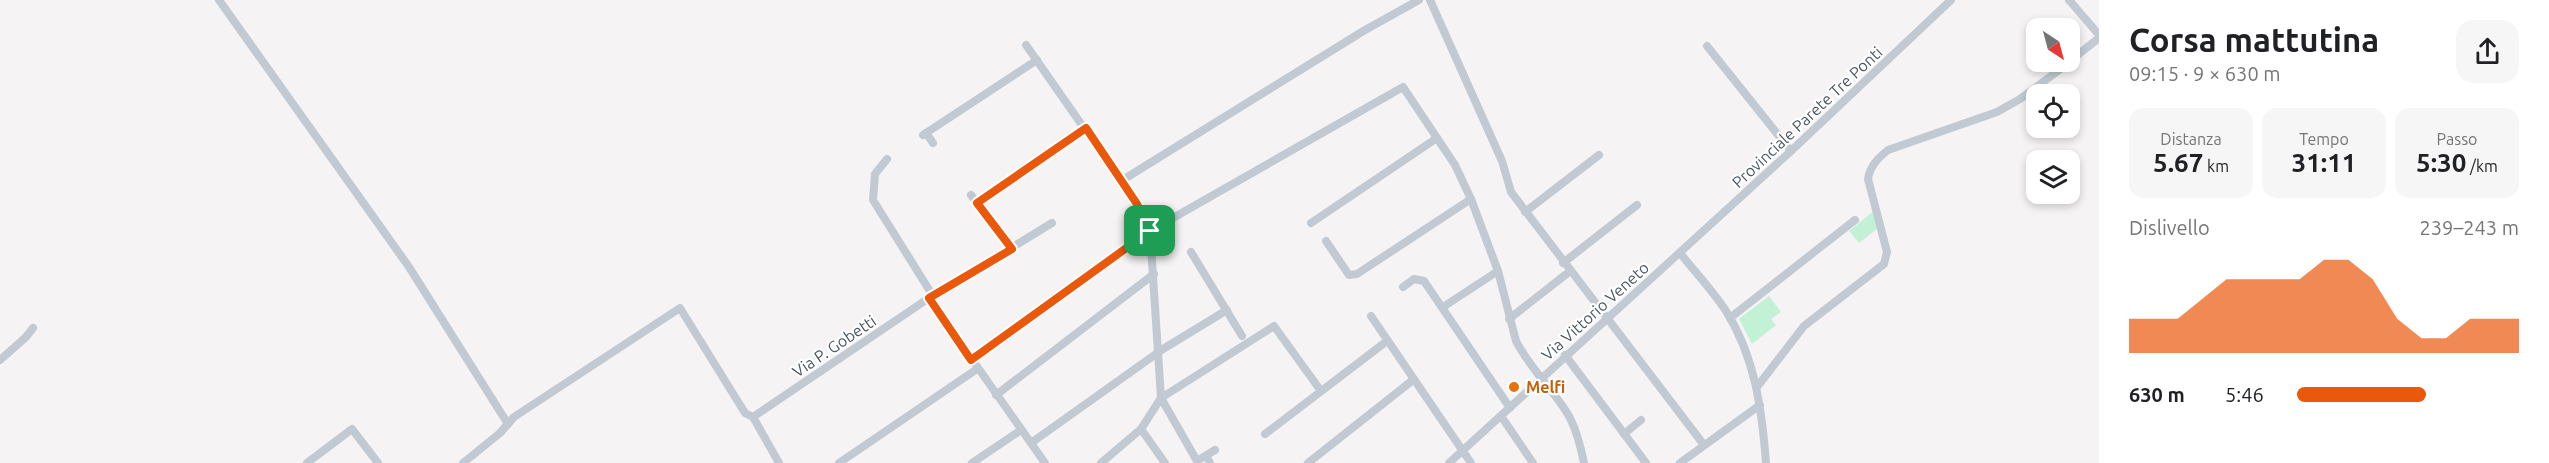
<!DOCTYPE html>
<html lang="it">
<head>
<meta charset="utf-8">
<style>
	body { margin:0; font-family:Ubuntu,sans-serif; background:#f6f6f6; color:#202124; height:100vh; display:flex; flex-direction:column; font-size:22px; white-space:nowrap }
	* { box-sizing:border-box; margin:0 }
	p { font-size:20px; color:#757577 }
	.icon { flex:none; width:33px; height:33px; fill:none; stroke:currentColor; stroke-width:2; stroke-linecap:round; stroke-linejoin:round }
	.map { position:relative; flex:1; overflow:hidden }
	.drawer { display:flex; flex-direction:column; background:#fff; width:450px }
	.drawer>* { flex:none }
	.needle { width:39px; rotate:144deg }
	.buttons { position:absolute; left:2026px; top:18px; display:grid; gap:12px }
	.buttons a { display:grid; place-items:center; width:54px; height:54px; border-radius:12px; background:#fff; box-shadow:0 3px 9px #0003; font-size:30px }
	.pin { position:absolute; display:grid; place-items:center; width:51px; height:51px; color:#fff; margin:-26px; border-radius:12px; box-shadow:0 3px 9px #0006 }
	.round { display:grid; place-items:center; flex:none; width:63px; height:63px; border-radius:18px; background:#f6f6f6 }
	.summary { display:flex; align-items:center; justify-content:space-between; height:102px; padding:0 30px }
	h1 { font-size:33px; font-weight:700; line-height:45px }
	.metrics { display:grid; grid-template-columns:repeat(3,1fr); gap:9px; height:102px; padding:6px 30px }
	.metrics div { display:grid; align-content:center; border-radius:15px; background:#f6f6f6; text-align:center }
	.metrics b { font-size:26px; font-weight:700 }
	.metrics small { font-size:16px; font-weight:400 }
	.metrics p { font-size:16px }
	.chart { height:168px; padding:12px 30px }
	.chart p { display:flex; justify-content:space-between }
	.chart svg { width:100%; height:108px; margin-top:6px; fill:#ea580c; opacity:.7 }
	ul { padding:0 30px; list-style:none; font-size:20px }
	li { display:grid; grid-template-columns:96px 72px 1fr; align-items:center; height:45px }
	li i { height:15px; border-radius:8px; background:#ea580c }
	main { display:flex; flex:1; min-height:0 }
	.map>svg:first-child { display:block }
	.green { fill:#c3f1d5 }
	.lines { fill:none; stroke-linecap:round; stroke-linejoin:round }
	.minor { stroke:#c1cad2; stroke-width:8 }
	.route-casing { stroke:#fff; stroke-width:12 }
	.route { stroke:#ea580c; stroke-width:8 }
	.food-dot { fill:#e8710a; stroke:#fff; stroke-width:2 }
	.labels { text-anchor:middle; stroke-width:4.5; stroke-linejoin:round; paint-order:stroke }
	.street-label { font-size:16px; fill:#4a5661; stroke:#fff }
	.food-label { font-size:16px; font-weight:bold; fill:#c56008; stroke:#fff; text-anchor:start }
</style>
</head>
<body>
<main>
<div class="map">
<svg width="2099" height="463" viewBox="0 0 2099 463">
	<rect width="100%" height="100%" fill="#f5f3f3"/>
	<g class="green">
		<polygon points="1874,211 1878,228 1859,243 1849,231"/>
		<polygon points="1769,296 1781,312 1771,319 1776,325 1752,344 1739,319"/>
	</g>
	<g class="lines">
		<g class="minor">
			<polyline points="219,0 409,267 508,424"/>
			<polyline points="1430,0 1502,161 1511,192 1704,445"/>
			<polyline points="2069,0 2099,35"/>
			<polyline points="1026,45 1121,181 1150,231 1161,398 1197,461 1215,450"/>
			<polyline points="1707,46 1791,151"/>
			<polyline points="2070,61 2099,38"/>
			<polyline points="926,133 933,143"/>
			<polyline points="923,135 1037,60"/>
			<polyline points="887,159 875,174 873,200 933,296"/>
			<polyline points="1121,181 1365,30 1419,0"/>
			<polyline points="971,195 1012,249"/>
			<polyline points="977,203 1086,128"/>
			<polyline points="1525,212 1599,155"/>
			<polyline points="1311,223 1437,138"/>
			<polyline points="1326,241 1349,275 1357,274 1471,199"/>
			<polyline points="1191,252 1242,336"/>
			<path d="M1680,253C1695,272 1713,291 1726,311C1755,357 1762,410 1766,463"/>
			<polyline points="1563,263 1637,205"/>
			<polyline points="1403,287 1414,279 1424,281 1510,408"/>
			<polyline points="929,298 1045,463"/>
			<polyline points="1443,307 1498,271"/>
			<polyline points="1371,316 1471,463"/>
			<polyline points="1730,318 1855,220"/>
			<polyline points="1509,319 1569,272"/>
			<polyline points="1565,355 1646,463"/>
			<polyline points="0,360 26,337 33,328"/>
			<path d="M971,360L1150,231L1403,87L1455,165L1471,199L1498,271L1516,341C1530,369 1555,391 1570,418C1577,432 1581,448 1584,463"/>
			<path d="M1757,387L1804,326L1884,264L1887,252L1868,179C1870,166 1878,158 1888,150L1997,112L2020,99L2070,62"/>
			<polyline points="996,395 1154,274"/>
			<polyline points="1501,416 1533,463"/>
			<polyline points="753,417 929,298 1052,223"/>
			<polyline points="1141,429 1165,463"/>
			<polyline points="1265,434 1383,344"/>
			<polyline points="1624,434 1641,420"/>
			<polyline points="1031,443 1163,349 1227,310"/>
			<polyline points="1209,461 1210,463"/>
			<polyline points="307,463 352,429 378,463"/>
			<polyline points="463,463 500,433 514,417 680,308 745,413 753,417 779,463"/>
			<polyline points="839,463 977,369"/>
			<polyline points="972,463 1021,430"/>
			<polyline points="1101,463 1141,429 1161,398 1274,326 1321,391"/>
			<polyline points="1308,463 1413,380"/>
			<polyline points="1449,463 1791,151 1951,0"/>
			<polyline points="1680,463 1760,405"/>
		</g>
	</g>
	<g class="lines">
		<defs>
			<polygon id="route" points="1086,128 1137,204 1150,231 971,360 929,298 1012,249 977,203"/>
		</defs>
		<use href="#route" class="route-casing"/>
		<use href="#route" class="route"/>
	</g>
	<circle class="food-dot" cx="1514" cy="387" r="6"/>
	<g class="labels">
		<g class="street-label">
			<text transform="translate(1807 117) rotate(-43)" y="6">Provinciale Parete Tre Ponti</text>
			<text transform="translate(1595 311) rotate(-42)" y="6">Via Vittorio Veneto</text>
			<text transform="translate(834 346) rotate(-34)" y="6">Via P. Gobetti</text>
		</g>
		<g class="food-label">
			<text x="1526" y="393">Melfi</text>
		</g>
	</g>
</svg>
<div class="buttons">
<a><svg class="needle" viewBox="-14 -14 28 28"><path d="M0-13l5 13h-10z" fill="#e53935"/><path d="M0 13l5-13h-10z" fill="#757577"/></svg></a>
<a><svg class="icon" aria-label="locate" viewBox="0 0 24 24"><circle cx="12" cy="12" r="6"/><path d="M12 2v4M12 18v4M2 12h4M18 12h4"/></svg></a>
<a><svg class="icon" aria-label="layers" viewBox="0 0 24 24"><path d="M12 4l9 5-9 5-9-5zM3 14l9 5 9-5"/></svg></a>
</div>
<div class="pin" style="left:1150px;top:231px;background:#1e9e55"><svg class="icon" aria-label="arrive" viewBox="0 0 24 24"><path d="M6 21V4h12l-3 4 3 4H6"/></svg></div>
</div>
<section class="drawer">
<div class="summary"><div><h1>Corsa mattutina</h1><p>09:15 · 9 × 630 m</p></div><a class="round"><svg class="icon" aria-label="share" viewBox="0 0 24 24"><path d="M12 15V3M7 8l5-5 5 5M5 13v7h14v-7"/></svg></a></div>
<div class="metrics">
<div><p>Distanza</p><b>5.67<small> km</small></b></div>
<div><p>Tempo</p><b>31:11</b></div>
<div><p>Passo</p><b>5:30<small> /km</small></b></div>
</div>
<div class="chart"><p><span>Dislivello</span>239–243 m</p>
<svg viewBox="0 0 160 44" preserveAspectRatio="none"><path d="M0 44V30L10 30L20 30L30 22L40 14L50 14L60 14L70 14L80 6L90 6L100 14L110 30L120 38L130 38L140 30L150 30L160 30V44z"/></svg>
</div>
<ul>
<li><b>630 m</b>5:46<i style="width:58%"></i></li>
</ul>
</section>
</main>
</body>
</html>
